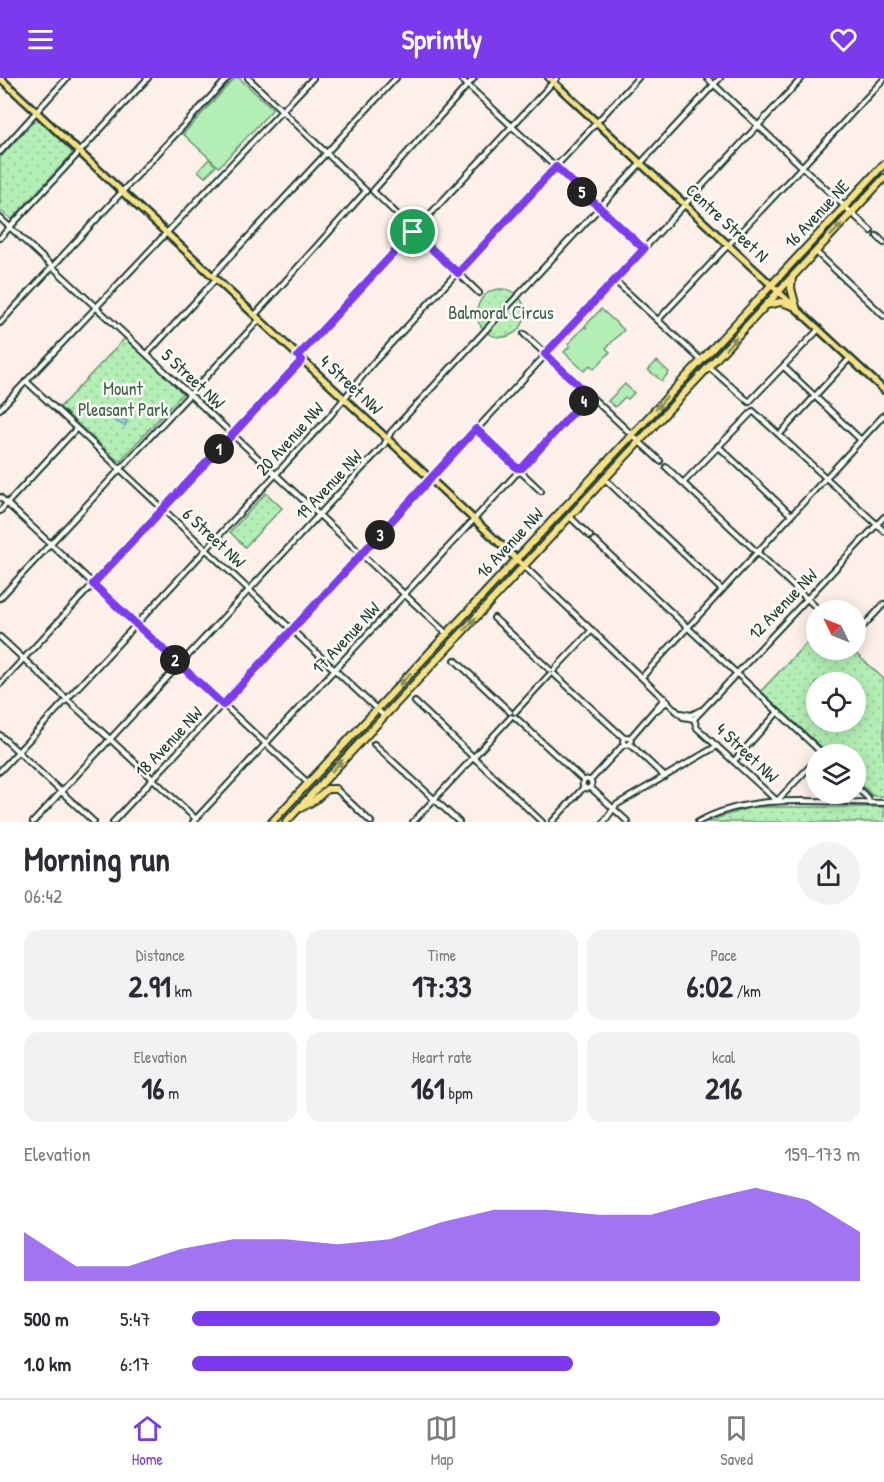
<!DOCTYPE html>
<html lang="en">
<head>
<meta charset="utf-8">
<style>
	body { margin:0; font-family:"Patrick Hand",sans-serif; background:#f2f2f3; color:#2b2b33; height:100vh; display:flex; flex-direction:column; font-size:22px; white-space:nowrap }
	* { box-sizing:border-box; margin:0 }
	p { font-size:20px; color:#7c7c81 }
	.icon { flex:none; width:33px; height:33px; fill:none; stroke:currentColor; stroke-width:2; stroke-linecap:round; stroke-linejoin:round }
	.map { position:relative; height:744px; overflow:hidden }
	.sheet { display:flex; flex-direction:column; background:#fff; flex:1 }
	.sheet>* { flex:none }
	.needle { width:39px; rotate:313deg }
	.tools { position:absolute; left:806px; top:522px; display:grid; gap:12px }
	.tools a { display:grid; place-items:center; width:60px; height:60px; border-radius:50%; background:#fff; box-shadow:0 3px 15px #0003; font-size:30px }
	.pin { position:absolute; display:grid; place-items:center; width:51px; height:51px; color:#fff; margin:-26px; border:3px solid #fff; border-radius:50%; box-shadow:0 2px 6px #0007 }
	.km { position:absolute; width:30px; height:30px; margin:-15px; border-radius:50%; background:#222; color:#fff; font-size:16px; line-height:30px; text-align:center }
	.round { display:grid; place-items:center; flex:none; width:63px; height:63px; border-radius:32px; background:#f2f2f3 }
	.summary { display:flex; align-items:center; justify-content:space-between; height:102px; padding:0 24px }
	h1 { font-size:33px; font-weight:700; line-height:45px }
	.stats { display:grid; grid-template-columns:repeat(3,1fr); gap:9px; height:102px; padding:6px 24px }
	.stats div { display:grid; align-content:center; border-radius:15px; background:#f2f2f3; text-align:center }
	.stats b { font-size:30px; font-weight:700 }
	.stats small { font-size:16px; font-weight:400 }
	.stats p { font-size:16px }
	.chart { height:168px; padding:12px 24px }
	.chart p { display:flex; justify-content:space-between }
	.chart svg { width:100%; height:108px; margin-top:6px; fill:#7c3aed; opacity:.7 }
	ul { padding:0 24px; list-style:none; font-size:20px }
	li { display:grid; grid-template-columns:96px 72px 1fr; align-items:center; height:45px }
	li i { height:15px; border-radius:8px; background:#7c3aed }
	header { display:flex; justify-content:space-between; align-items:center; height:78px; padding:0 24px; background:#7c3aed; color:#fff; font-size:27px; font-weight:700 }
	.dock { display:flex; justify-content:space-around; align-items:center; height:84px; border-top:2px solid #e1e1e2; background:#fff; font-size:16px; color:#7c7c81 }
	.dock a { display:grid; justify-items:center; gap:3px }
	.dock .active { color:#7c3aed }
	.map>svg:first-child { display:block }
	.green { fill:#b3efb5; stroke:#699674; stroke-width:1.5 }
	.park { fill:url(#park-dots); stroke:#699674; stroke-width:1.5; fill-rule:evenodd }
	.water { fill:url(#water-rules); stroke:#669ba9; stroke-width:1.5 }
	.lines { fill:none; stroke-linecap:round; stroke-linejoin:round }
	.minor-casing { stroke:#1f3d34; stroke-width:8 }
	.major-casing { stroke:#1f3d34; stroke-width:10 }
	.highway-casing { stroke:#1f3d34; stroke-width:10 }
	.minor { stroke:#fdfcf7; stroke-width:4 }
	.major { stroke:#f9e181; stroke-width:5 }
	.highway { stroke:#f9e181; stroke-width:6 }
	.oneway { fill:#8c8f5a }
	.route-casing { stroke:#fff; stroke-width:12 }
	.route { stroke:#7c3aed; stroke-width:8 }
	.labels { text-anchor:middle; stroke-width:5; stroke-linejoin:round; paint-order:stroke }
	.street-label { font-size:18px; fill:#1f3d34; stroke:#fdfcf7 }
	.park-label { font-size:18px; fill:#3d614e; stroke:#fdfcf7 }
</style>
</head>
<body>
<header><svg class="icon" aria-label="menu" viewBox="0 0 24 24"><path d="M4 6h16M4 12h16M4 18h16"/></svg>Sprintly<svg class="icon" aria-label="heart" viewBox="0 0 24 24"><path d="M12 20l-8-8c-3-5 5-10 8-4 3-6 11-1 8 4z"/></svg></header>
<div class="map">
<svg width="884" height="744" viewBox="0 0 884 744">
	<defs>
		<pattern id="park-dots" width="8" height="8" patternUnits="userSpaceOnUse" patternTransform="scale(1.5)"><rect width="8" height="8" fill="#b3efb5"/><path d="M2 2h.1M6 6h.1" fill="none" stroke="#9ace9c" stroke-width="1.8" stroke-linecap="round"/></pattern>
		<pattern id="water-rules" width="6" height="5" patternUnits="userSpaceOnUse" patternTransform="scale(1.5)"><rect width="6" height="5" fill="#95d9f7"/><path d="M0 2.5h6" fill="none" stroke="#80bbd4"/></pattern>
	</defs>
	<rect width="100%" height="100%" fill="#fcf0e8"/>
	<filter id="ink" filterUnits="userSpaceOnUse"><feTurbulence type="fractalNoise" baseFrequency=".0167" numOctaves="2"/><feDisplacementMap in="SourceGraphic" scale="12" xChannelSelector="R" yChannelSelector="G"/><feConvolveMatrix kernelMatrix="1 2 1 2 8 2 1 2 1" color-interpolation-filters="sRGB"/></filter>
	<g filter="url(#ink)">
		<g class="green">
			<polygon points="235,0 239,0 273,31 219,89 183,56"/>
			<polygon points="209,81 216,88 205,99 198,93"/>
			<polygon points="601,231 624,252 606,270 610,274 594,291 590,287 584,293 564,274 570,268 568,266 584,249 587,250 585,248"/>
			<polygon points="625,306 634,315 628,321 625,319 615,329 608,323"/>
		</g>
		<g class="park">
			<polygon points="39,42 71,73 72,76 12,141 0,133 0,80 34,43"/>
			<circle cx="501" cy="235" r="24"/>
			<polygon points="125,260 183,315 119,384 60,329"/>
			<polygon points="657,283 669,294 662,303 648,292"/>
			<polygon points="266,415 282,430 245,469 230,454"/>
			<path d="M816,555V572H852L884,601V718H873L855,701V676H829L761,613ZM816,604H855V644H816Z"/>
			<polygon points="752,729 884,729 884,744 705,744"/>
		</g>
		<polygon class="water" points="119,330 128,335 122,340 127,343 125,348 113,342"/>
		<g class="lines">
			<defs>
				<g id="minor">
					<polyline points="248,0 366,113 255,237"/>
					<polyline points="460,0 643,171"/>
					<polyline points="474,0 373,113 479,215"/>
					<polyline points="707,0 871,153"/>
					<polyline points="0,74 67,0"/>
					<polyline points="0,140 446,555"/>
					<polyline points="877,158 884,165"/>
					<polyline points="0,160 148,0"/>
					<polyline points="816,174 884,238"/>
					<polyline points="212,198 396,0"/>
					<polyline points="614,202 701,282"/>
					<polyline points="658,242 884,1"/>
					<polyline points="0,245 228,0"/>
					<polyline points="524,256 660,383"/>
					<polyline points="147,276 216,201"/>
					<polyline points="298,278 557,0"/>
					<polyline points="709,289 749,324 819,251"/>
					<polyline points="784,289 861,362"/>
					<polyline points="26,303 384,638"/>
					<polyline points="0,331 313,0"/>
					<polyline points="476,351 517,390"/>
					<polyline points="780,356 850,280"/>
					<polyline points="718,368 791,437"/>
					<polyline points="666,389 819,532"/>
					<polyline points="522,390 589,317"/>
					<polyline points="518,395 521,394 541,413"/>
					<polyline points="604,400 627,422"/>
					<polyline points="683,405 753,333 884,453"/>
					<polyline points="0,419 308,705"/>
					<polyline points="630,425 722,512"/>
					<polyline points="0,433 76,351"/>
					<polyline points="570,439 590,458"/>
					<polyline points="594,462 823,676"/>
					<polyline points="524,488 683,639 694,641"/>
					<polyline points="0,520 259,242"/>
					<polyline points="494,540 550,592"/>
					<polyline points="855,557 884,526"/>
					<polyline points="0,559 196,741"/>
					<polyline points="455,582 510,634"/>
					<polyline points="554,592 592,552"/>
					<polyline points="554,596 624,660"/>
					<polyline points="642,599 884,337"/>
					<polyline points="0,606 302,282"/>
					<polyline points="415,624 542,744"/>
					<polyline points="657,632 668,623"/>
					<polyline points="515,634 550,596"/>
					<polyline points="681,635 691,637 701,632"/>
					<polyline points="515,639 584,703"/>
					<polyline points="694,641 884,439"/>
					<polyline points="694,641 697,650 776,722"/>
					<polyline points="0,657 94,744"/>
					<circle cx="627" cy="663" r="4"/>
					<polyline points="630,660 665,620"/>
					<polyline points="374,666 459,744"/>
					<polyline points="630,666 665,699"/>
					<polyline points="734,683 778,634"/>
					<polyline points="0,693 330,338 373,285 638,0"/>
					<circle cx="587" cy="706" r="4.5"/>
					<polyline points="590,703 624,666"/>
					<polyline points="855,708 868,720 869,725"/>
					<polyline points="590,709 628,744"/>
					<polyline points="336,711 371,744"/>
					<polyline points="778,722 816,682"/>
					<polyline points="33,744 384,367 391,354 720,0"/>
					<polyline points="113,744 802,0"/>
					<polyline points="193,744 518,394"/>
					<polyline points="413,744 511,639"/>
					<polyline points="552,744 584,709"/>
					<polyline points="604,744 616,727 717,668"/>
					<path d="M698,744C755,713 821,725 884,725"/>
				</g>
				<g id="major">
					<polyline points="0,0 524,488"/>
					<polyline points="549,0 884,312"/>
				</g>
				<g id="highway">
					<polyline points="792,200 791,210 796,229"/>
					<polyline points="766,227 781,224 796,229"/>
					<polyline points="301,730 315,722 327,711 336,711"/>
					<polyline points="272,744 884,86"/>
					<polyline points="286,744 884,100"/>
				</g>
			</defs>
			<use href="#minor" class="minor-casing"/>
			<use href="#major" class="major-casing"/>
			<use href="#highway" class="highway-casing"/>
			<use href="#minor" class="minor"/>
			<use href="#major" class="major"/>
			<use href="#highway" class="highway"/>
		</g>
		<defs><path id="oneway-solid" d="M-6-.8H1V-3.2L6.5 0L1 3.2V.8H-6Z" transform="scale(1.5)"/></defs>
		<g class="oneway">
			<use href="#oneway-solid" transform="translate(836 152) rotate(-47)"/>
			<use href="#oneway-solid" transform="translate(731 265) rotate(-48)"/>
			<use href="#oneway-solid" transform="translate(661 325) rotate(133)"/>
			<use href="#oneway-solid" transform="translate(470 546) rotate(-47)"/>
			<use href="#oneway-solid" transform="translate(405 601) rotate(133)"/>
			<use href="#oneway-solid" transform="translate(337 688) rotate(-47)"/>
		</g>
	</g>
	<g class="lines" filter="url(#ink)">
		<defs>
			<polygon id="route" points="556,89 644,171 545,276 589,317 522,390 517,390 476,351 223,627 93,506 302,282 298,278 413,154 458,195"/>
		</defs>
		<use href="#route" class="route-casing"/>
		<use href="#route" class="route"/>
	</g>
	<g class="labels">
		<g class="street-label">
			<text transform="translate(817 136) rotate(-47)" y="6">16 Avenue NE</text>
			<text transform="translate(727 145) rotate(43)" y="6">Centre Street N</text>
			<text transform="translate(193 301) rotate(43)" y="6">5 Street NW</text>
			<text transform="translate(351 307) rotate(43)" y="6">4 Street NW</text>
			<text transform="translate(290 361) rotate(-48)" y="6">20 Avenue NW</text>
			<text transform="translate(329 407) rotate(-47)" y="6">19 Avenue NW</text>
			<text transform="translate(214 460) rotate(43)" y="6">6 Street NW</text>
			<text transform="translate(510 465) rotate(-47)" y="6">16 Avenue NW</text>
			<text transform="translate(783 526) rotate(-46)" y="6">12 Avenue NW</text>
			<text transform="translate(346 560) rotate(-47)" y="6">17 Avenue NW</text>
			<text transform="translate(169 664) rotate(-47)" y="6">18 Avenue NW</text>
			<text transform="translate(747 675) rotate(43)" y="6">4 Street NW</text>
		</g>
		<g class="park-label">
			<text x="501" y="241">Balmoral Circus</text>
			<text x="123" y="317">Mount<tspan x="123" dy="21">Pleasant Park</tspan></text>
		</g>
	</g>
</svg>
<div class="tools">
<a><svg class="needle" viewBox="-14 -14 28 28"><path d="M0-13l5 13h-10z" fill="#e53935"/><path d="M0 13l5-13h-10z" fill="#7c7c81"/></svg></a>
<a><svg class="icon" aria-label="locate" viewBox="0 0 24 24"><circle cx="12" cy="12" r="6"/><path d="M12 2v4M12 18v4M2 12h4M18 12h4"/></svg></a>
<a><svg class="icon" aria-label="layers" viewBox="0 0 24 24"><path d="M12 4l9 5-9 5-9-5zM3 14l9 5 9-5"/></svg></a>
</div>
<div class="pin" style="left:413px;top:154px;background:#1e9e55"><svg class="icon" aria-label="arrive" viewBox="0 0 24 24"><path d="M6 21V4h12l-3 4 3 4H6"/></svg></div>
<b class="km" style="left:219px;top:371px">1</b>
<b class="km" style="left:175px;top:582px">2</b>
<b class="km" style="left:380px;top:457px">3</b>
<b class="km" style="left:584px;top:323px">4</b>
<b class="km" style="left:582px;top:114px">5</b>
</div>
<section class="sheet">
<div class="summary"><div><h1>Morning run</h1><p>06:42</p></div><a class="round"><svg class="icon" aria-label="share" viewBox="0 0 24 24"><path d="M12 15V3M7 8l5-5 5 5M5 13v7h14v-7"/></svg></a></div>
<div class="stats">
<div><p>Distance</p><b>2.91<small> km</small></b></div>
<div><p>Time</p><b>17:33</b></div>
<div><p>Pace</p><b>6:02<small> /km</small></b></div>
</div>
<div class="stats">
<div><p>Elevation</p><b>16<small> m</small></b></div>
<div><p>Heart rate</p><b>161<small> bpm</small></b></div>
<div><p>kcal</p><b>216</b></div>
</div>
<div class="chart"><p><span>Elevation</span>159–173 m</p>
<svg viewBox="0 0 160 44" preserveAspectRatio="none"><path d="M0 44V24L10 38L20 38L30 31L40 27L50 27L60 29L70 27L80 20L90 15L100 15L110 17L120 17L130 11L140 6L150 11L160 24V44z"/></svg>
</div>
<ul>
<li><b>500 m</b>5:47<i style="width:79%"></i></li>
<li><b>1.0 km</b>6:17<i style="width:57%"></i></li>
</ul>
</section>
<nav class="dock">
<a class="active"><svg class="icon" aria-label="home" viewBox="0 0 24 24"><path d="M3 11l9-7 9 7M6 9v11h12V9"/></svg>Home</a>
<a><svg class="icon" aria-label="map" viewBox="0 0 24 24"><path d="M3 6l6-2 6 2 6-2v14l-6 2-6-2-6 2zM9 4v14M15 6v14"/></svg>Map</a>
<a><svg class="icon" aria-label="saved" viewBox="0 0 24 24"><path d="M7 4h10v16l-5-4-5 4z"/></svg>Saved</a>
</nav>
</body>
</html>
